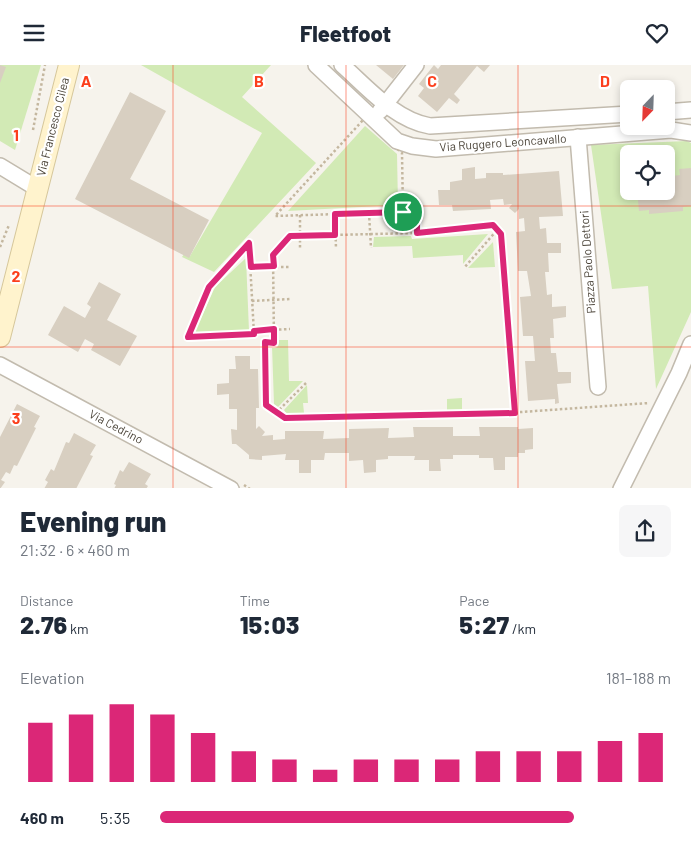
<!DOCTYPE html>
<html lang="en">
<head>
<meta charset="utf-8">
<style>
	body { margin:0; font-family:Barlow,sans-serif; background:#f6f6f7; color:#1f2937; height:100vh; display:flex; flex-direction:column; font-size:19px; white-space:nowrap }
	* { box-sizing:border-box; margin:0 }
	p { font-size:16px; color:#747a83 }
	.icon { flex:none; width:28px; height:28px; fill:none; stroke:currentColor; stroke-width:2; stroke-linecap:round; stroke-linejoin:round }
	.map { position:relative; height:423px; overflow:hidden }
	.sheet { display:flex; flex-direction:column; background:#fff; flex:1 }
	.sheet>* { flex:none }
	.needle { width:32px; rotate:203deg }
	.fabs { position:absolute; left:620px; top:15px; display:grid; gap:10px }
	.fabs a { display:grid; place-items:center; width:55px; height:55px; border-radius:8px; background:#fff; box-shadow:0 2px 8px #0003; font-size:25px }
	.pin { position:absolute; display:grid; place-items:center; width:42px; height:42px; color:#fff; margin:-21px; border:2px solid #fff; border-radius:50%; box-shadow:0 1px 5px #0007 }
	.round { display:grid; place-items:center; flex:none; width:52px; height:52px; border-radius:8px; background:#f6f6f7 }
	.overview { display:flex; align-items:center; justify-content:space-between; height:85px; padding:0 20px }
	h1 { font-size:28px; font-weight:800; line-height:38px }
	.stats { display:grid; grid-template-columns:repeat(3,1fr); gap:8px; height:85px; padding:5px 20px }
	.stats div { display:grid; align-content:center }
	.stats b { font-size:25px; font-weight:800 }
	.stats small { font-size:14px; font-weight:400 }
	.stats p { font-size:14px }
	.chart { height:140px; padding:10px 20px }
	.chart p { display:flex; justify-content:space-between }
	.chart svg { width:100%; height:90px; margin-top:5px; stroke:#db2777; stroke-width:6 }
	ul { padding:0 20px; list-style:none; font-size:16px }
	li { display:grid; grid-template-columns:80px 60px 1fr; align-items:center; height:38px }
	li i { height:12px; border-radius:6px; background:#db2777 }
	header { display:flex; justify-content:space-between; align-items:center; height:65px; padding:0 20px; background:#fff; font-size:22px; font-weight:800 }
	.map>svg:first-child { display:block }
	.green { fill:#d2eab5; fill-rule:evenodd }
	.building { fill:#d8cfc1 }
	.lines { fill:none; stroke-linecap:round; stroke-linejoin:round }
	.street-casing { stroke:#c2bbae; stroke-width:18 }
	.secondary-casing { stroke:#d6c79b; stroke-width:22 }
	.path { stroke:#c4b79f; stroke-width:2.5; stroke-dasharray:2.5 2.5; stroke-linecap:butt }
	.street { stroke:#fff; stroke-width:15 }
	.secondary { stroke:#fff3cd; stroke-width:20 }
	.route-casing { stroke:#fff; stroke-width:10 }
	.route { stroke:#db2777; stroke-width:6 }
	.grid { fill:none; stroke:#fc3f1d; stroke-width:1; stroke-opacity:0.55 }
	.labels { text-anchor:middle; stroke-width:4.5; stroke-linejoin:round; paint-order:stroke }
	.street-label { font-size:12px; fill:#4b4439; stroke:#fff }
	.grid-label { font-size:16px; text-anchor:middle; font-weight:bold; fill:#fc3f1d; stroke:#fff; stroke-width:4.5; stroke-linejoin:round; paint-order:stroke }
</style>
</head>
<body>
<header><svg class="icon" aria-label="menu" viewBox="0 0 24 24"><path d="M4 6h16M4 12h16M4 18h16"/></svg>Fleetfoot<svg class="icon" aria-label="heart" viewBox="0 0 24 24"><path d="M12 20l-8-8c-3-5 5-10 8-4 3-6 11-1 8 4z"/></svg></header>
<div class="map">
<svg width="691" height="424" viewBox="0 0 691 424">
	<rect width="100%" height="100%" fill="#f6f3ec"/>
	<g class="green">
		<polygon points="0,0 41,0 15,85 0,76"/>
		<polygon points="141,0 271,0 242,32 316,98 214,207 182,192 184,189 190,191 262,68"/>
		<polygon points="365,61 397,89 398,140 288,146"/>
		<path d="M687,76L691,78V247L656,324L648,221L612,224L591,80ZM629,89H666V126H629Z"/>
		<polygon points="488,169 463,199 463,190 413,193 412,181 373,182 374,172 411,171 412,174"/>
		<polygon points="493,177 495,202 468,203"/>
		<polygon points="246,193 249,266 194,269 215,222"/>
		<polygon points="276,275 288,275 289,316 303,316 278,342 274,339 272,281 275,282"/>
		<polygon points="307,320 308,338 303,338 304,348 286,348 284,345"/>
		<polygon points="462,333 462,345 447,345 447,334"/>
	</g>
	<g class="building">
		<polygon points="0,0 6,2 0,18"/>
		<polygon points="376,0 404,0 393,14"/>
		<polygon points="434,0 438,4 441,0 490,0 484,7 477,1 454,29 460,35 457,39 449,33 437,47 418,31 424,23 419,19"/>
		<polygon points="130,27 166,46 130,114 209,155 189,193 75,134"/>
		<polygon points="475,102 475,114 486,113 486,108 503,108 503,110 559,106 563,151 539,152 540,164 546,163 547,178 561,178 561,188 548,188 549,207 545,207 547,230 552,229 552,242 566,241 566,252 553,254 554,273 550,273 551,288 556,288 558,307 571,307 571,318 557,319 559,338 555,339 555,334 528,336 525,296 535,296 533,271 523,271 520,232 531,231 527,206 518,206 516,167 525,166 524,153 519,154 519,144 515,148 509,143 512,139 504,140 503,134 490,135 491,144 453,146 452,140 439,140 438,125 450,125 450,117 462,115 462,104"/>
		<polygon points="666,102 668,102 669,117 672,117 672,111 680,110 679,104 691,103 691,141 683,142 683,146 649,149 649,145 639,146 638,135 648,134 647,128 666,126"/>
		<polygon points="99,217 121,229 107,255 137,271 120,301 91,285 94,279 85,274 78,287 48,270 64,241 85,253 91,242 87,239"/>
		<polygon points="235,291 250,291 250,304 258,304 259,343 256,343 256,364 259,361 265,367 262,371 273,370 273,375 285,374 285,366 324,366 323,374 349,373 349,364 389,363 388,373 414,372 413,362 453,362 453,371 480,371 479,362 518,362 518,364 533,363 533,384 525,385 525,388 518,388 518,392 505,392 505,405 494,405 493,393 479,393 479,390 453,390 453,394 440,394 441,406 429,406 429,395 414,395 415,391 388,391 388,394 376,395 376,407 364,408 363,395 349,396 349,388 325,388 324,395 311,395 311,408 299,408 299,395 285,395 286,389 262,391 262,395 249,394 249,390 236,379 232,379 231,364 237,365 237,344 229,344 229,329 217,330 217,319 229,318 229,304 236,304"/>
		<polygon points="17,339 40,351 34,362 36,363 17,401 14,400 10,409 6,407 1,415 5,417 0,424 0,372"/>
		<polygon points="74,368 96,380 90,390 93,391 76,424 44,424 48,417 45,415 51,404 54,406 66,377 69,378"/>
		<polygon points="129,397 151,409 145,419 148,421 146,424 114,424 116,420 114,419 120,405 123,407"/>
	</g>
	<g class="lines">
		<defs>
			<g id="street">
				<polyline points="316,0 397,76 412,81 436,84 671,65 691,68"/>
				<path d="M342,0C368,23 395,55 430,61L629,49"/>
				<polyline points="380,46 416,0"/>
				<polyline points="666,47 691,45"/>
				<polyline points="578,72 598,322"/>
				<polyline points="0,101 38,124"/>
				<polyline points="0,300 231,424"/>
				<polyline points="621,424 679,308 691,279"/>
			</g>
			<polyline id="secondary" points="0,272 69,0"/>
		</defs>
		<use href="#street" class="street-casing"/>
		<use href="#secondary" class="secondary-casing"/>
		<g class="path">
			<polygon points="364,54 402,88 403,147 275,151"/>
			<polyline points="33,65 45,0"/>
			<polyline points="369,148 371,183"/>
			<polyline points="335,149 336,184"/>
			<polyline points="300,150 300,184"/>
			<polyline points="498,164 501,169 515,348"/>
			<polyline points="417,168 493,160 498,164 464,203"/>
			<polygon points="249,179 254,269 188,272 209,222"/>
			<polyline points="0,182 9,160"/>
			<polyline points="251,202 289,202"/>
			<polyline points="252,236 290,234"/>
			<polyline points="254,266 290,264"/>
			<polyline points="306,318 277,347 266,340 265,277 274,278 273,190 290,171 417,168 417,152 403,147"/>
			<polyline points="277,347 285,353 507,348 649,338"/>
			<polyline points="244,420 250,424"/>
		</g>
		<use href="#street" class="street"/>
		<use href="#secondary" class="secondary"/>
	</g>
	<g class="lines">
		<defs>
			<polygon id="route" points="403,147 417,152 417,168 493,160 501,169 515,348 285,353 266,340 265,277 274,278 274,264 254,266 254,269 188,272 209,222 249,178 251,202 274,201 273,190 290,171 335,170 335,149"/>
		</defs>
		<use href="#route" class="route-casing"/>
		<use href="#route" class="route"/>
	</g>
	<path class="grid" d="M173,0V424M346,0V424M518,0V424M0,141H691M0,282H691"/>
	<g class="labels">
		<g class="street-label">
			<text transform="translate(53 62) rotate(-76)" y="4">Via Francesco Cilea</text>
			<text transform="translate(503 78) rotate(-4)" y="4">Via Ruggero Leoncavallo</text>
			<text transform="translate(588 197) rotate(-94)" y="4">Piazza Paolo Dettori</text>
			<text transform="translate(116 362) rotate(28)" y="4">Via Cedrino</text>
		</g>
	</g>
	<g class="grid-label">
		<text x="86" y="22">A</text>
		<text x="259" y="22">B</text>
		<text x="432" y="22">C</text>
		<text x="605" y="22">D</text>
		<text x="16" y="76">1</text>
		<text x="16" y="217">2</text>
		<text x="16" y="359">3</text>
	</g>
</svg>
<div class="fabs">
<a><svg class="needle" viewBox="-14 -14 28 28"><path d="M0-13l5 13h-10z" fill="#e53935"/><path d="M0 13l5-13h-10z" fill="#747a83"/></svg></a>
<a><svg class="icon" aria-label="locate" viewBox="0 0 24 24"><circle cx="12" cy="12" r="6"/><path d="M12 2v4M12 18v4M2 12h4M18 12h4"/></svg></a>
</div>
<div class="pin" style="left:403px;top:147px;background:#1e9e55"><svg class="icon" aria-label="arrive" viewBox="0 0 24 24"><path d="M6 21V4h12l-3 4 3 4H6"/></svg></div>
</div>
<section class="sheet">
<div class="overview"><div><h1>Evening run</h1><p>21:32 · 6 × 460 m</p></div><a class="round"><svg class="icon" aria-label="share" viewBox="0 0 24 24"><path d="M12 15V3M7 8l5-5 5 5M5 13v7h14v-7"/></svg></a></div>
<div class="stats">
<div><p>Distance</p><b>2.76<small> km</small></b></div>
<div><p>Time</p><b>15:03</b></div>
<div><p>Pace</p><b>5:27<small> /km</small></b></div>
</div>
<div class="chart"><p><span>Elevation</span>181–188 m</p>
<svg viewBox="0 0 160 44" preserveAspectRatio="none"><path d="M5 44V15M15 44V11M25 44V6M35 44V11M45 44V20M55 44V29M65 44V33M75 44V38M85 44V33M95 44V33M105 44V33M115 44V29M125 44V29M135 44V29M145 44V24M155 44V20"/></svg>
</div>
<ul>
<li><b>460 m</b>5:35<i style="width:81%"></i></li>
</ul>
</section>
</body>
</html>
